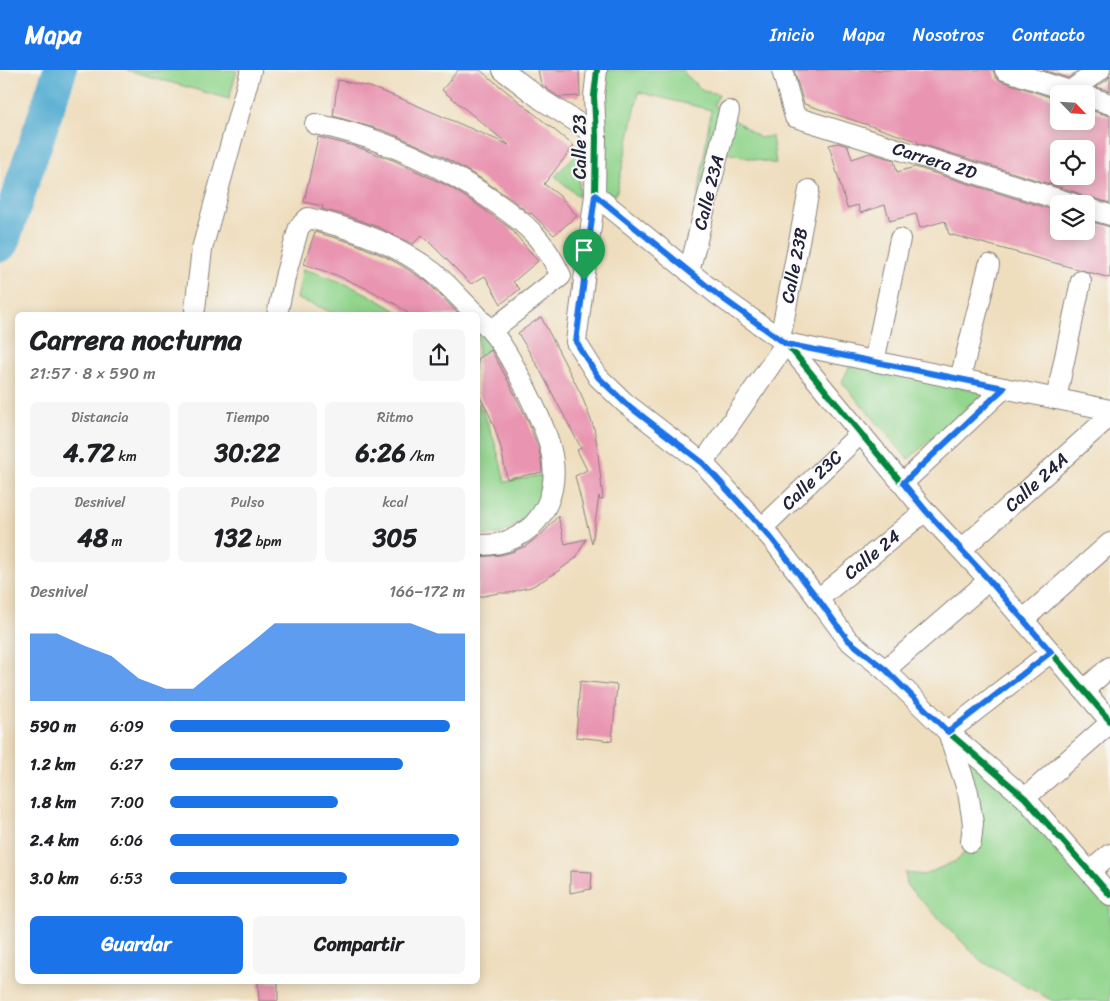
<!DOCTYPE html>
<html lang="es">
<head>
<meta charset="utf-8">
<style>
	body { margin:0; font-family:Sriracha,sans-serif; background:#f6f6f6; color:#202124; height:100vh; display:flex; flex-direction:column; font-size:19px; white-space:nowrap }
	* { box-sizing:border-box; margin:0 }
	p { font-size:16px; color:#757577 }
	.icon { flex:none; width:28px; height:28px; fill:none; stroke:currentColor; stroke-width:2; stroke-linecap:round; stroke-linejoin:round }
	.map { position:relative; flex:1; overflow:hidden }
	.side { position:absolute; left:15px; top:242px; width:465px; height:672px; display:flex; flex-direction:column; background:#fff; border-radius:8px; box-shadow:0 2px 12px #0003 }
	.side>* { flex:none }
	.needle { width:32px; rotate:115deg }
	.tools { position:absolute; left:1050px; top:15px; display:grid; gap:10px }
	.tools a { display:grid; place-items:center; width:45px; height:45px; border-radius:8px; background:#fff; box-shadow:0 2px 12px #0003; font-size:25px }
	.pin { position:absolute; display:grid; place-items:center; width:42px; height:42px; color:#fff; margin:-51px -21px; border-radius:50% 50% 50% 0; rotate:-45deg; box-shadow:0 0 5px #0007 }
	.pin .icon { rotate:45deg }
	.round { display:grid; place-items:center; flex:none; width:52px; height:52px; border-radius:8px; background:#f6f6f6 }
	.overview { display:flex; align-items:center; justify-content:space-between; height:85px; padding:0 15px }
	h1 { font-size:28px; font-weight:700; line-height:38px }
	.stats { display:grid; grid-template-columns:repeat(3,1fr); gap:8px; height:85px; padding:5px 15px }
	.stats div { display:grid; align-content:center; border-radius:8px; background:#f6f6f6; text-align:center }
	.stats b { font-size:25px; font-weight:700 }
	.stats small { font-size:14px; font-weight:400 }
	.stats p { font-size:14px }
	.chart { height:140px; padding:10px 15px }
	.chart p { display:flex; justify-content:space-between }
	.chart svg { width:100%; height:90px; margin-top:5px; fill:#1a73e8; opacity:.7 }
	.primary-button { display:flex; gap:10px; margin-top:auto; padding:10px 15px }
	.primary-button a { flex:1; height:58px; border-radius:8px; background:#1a73e8; color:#fff; font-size:20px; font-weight:700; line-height:58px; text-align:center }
	.primary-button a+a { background:#f6f6f6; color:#202124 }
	ul { padding:0 15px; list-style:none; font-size:16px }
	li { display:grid; grid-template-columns:80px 60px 1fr; align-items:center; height:38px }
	li i { height:12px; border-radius:6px; background:#1a73e8 }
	header { display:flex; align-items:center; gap:30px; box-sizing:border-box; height:70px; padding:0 25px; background:#1a73e8; color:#fff }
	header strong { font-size:24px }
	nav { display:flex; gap:28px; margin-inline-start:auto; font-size:18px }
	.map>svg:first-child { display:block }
	.green { fill:#92d58d; stroke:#5a7c64 }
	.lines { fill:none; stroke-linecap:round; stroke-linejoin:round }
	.river { stroke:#55add2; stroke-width:34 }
	.building { fill:#e994b1; fill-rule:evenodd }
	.minor-casing { stroke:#88807c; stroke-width:22 }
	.minor { stroke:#fff; stroke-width:20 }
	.cycleway-casing { stroke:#f6f6f2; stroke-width:9 }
	.cycleway { stroke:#00873e; stroke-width:6 }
	.route-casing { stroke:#fff; stroke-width:10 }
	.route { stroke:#1a73e8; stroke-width:6 }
	.labels { text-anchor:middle; stroke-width:4.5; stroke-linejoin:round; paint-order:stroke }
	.street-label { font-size:18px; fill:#22223b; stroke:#f6f6f2 }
</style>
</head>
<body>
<header>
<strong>Mapa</strong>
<nav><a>Inicio</a><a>Mapa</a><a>Nosotros</a><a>Contacto</a></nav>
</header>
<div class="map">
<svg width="1110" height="931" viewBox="0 0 1110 931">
	<rect width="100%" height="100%" fill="#f6f6f2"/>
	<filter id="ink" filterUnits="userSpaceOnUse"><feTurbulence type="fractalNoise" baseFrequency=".02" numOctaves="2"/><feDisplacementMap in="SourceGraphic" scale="10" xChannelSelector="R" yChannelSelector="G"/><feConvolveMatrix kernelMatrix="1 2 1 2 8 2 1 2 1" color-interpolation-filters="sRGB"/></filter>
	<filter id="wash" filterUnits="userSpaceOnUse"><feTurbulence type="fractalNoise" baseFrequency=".0096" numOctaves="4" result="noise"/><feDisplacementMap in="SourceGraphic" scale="20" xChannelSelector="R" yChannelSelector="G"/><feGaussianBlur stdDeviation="1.12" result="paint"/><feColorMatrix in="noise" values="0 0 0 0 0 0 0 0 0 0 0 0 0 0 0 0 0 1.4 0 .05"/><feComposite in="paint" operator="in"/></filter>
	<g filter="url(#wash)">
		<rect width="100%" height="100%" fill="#efdebe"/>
		<g class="green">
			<polygon points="127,0 237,0 229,29"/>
			<polygon points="598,0 685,0 683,2 703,21 719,24 714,35 760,68 772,66 776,94 722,82 690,179 711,40 639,22 616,125 599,120"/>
			<polygon points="580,80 579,127 555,106"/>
			<path d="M303,199C341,210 370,223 402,245H336L320,237L297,229Z"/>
			<polygon points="478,260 496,275 478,287"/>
			<polygon points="851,293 987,323 908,389 842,312"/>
			<path d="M478,332C491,357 499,384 505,412L546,404L543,425L527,450L501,464L478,466Z"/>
			<polygon points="953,652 1021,712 1110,834 1110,931 1053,931 981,891 908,817 905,803 924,805 958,790 977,766"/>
		</g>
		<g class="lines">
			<polyline class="river" points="0,175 2,173 60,0"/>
		</g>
		<g id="blocks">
			<g class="building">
				<polygon points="458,0 480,0 574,76 544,114 560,126 577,146 554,165 531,143 530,144 511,129 480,108 442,86 402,68 382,60 333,46 338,10 370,17 402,29 509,75 442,20"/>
				<polygon points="538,0 579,0 580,26 559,27 549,20 541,14"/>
				<path d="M794,0H993L996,8L1001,11L1059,30V51H1086V39L1110,46V133L1089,127H1083L1078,123L918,73L917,71L804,34ZM1059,79H1086V106H1059Z"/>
				<polygon points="1043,0 1079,0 1068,8"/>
				<polygon points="1110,6 1110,21 1096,17 1107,10"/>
				<polygon points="318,67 354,76 393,90 450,117 482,138 511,159 538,191 513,212 520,219 501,234 485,206 471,214 422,165 413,174 378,157 345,145 322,139 323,136 304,132"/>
				<polygon points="838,73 848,76 852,89 870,83 894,90 897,102 915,97 1059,142 1059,161 1086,161 1086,150 1110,157 1110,208 949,164 945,151 920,158 916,144 890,151 885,135 860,143 858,135 847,138 829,75"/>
				<polygon points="315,162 353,173 384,186 399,194 426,211 460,245 410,245 397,235 368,219 336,205 304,194"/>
				<polygon points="541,247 581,324 594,358 597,375 603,429 600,430 599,426 592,474 575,406 587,400 577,380 581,378 540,300 518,263"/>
				<polygon points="491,280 506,307 528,351 538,377 541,390 542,402 507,409 501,378 495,359 489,344 478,323 478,289"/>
				<polygon points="558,446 565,474 586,469 576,488 554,504 531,517 521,519 510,523 499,523 478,527 478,487 501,485 512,482 526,476 542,464"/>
				<polygon points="580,611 617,615 612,671 576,667"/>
				<polygon points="570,801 592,802 591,819 570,823"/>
				<polygon points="258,912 278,912 278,931 259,931"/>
			</g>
		</g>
	</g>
	<g filter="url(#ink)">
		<use href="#blocks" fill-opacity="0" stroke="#88807c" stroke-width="1"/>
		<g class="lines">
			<defs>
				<g id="minor">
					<polyline points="503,0 542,30 580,54 596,67"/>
					<polyline points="597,0 594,26 596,67 595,125 576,272 598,307 625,333 703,393 772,469 818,529 848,570 885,600 948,662 1025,728 1110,825"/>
					<path id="s1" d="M782,0L795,47L1074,134"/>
					<polyline points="1005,0 1079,24"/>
					<polyline points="1070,21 1100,0"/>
					<polyline points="1086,26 1110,34"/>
					<path d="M315,54C372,65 425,88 474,118C494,131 515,145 532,162C544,174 554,191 561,206L491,261"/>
					<polyline points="595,125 718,225 786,273 925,441 989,510 1110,651"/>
					<polyline points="1086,138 1110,145"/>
					<path id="s2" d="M689,202L729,41"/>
					<polyline points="195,239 202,179 251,0"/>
					<path d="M277,245L286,203L299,157L308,148C352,158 397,174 433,202C449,215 462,231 477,245"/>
					<path id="s3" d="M780,269L809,120"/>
					<polyline points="874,292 900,169"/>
					<polyline points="960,309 989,195"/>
					<polyline points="1056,329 1081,211"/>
					<polyline points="703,393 786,273 1110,340"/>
					<polyline points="903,413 1004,318"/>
					<path id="s4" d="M762,458L861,363"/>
					<path d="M478,475C497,476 516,470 531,457C538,450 544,442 548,432C564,393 543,354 526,319C514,295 502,271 483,252"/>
					<path id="s5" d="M962,479L1110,346"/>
					<path id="s6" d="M818,529L925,441"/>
					<polyline points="1023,550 1110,473"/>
					<polyline points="885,600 989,510"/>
					<polyline points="1084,620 1110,597"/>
					<polyline points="948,662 1051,582"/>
					<polyline points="948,662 968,722 973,753 971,772"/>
					<polyline points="1025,728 1110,653"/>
					<polyline points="1090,802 1110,784"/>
				</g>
			</defs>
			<use href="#minor" class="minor-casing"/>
			<use href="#minor" class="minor"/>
			<defs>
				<g id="cycleway">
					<polyline points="597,0 594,26 596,67 595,125 576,272 598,307 625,333 703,393 772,469 818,529 848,570 885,600 948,662 1025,728 1110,825"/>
					<polyline points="595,125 718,225 786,273 925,441 989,510 1110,651"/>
				</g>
			</defs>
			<use href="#cycleway" class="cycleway-casing"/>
			<use href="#cycleway" class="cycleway"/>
		</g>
	</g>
	<g class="lines" filter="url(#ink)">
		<defs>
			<polygon id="route" points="595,125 718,225 786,274 1004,318 903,413 926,441 989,510 1051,582 948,662 886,600 848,570 818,529 772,469 703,393 625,333 598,307 576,272"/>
		</defs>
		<use href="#route" class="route-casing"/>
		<use href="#route" class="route"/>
	</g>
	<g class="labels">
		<g class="street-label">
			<text transform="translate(580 77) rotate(-90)" y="6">Calle 23</text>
			<text dy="6" stroke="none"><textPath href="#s1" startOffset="195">Carrera 2D</textPath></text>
			<text dy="6" stroke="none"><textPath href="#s2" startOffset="82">Calle 23A</textPath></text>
			<text dy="6" stroke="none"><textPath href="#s3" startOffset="75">Calle 23B</textPath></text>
			<text dy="6" stroke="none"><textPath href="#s4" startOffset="69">Calle 23C</textPath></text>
			<text dy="6" stroke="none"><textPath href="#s5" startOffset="100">Calle 24A</textPath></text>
			<text dy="6" stroke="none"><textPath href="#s6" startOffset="70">Calle 24</textPath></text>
		</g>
	</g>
</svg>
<div class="tools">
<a><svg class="needle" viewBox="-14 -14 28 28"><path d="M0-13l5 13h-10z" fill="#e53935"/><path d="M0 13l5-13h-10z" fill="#757577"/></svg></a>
<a><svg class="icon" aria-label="locate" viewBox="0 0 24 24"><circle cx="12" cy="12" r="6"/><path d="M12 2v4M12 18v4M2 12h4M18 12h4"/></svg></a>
<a><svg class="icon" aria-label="layers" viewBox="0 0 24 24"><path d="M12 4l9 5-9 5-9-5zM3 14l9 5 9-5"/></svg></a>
</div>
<div class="pin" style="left:584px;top:210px;background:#1e9e55"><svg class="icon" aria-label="arrive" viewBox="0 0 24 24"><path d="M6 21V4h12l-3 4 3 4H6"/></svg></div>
<section class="side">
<div class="overview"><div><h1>Carrera nocturna</h1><p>21:57 · 8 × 590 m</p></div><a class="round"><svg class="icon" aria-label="share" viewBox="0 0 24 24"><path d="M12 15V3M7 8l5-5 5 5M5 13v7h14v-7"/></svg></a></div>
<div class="stats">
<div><p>Distancia</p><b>4.72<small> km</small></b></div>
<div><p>Tiempo</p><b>30:22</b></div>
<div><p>Ritmo</p><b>6:26<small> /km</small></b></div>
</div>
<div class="stats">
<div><p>Desnivel</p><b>48<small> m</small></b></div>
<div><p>Pulso</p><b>132<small> bpm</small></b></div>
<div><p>kcal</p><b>305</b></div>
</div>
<div class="chart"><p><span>Desnivel</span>166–172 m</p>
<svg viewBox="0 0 160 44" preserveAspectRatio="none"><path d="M0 44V11L10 11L20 17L30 22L40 33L50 38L60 38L70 27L80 17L90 6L100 6L110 6L120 6L130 6L140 6L150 11L160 11V44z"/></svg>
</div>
<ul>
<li><b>590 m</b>6:09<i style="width:95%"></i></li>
<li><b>1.2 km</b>6:27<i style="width:79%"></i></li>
<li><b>1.8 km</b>7:00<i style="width:57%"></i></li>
<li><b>2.4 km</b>6:06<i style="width:98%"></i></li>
<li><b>3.0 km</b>6:53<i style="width:60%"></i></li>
</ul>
<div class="primary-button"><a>Guardar</a><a>Compartir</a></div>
</section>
</div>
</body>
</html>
